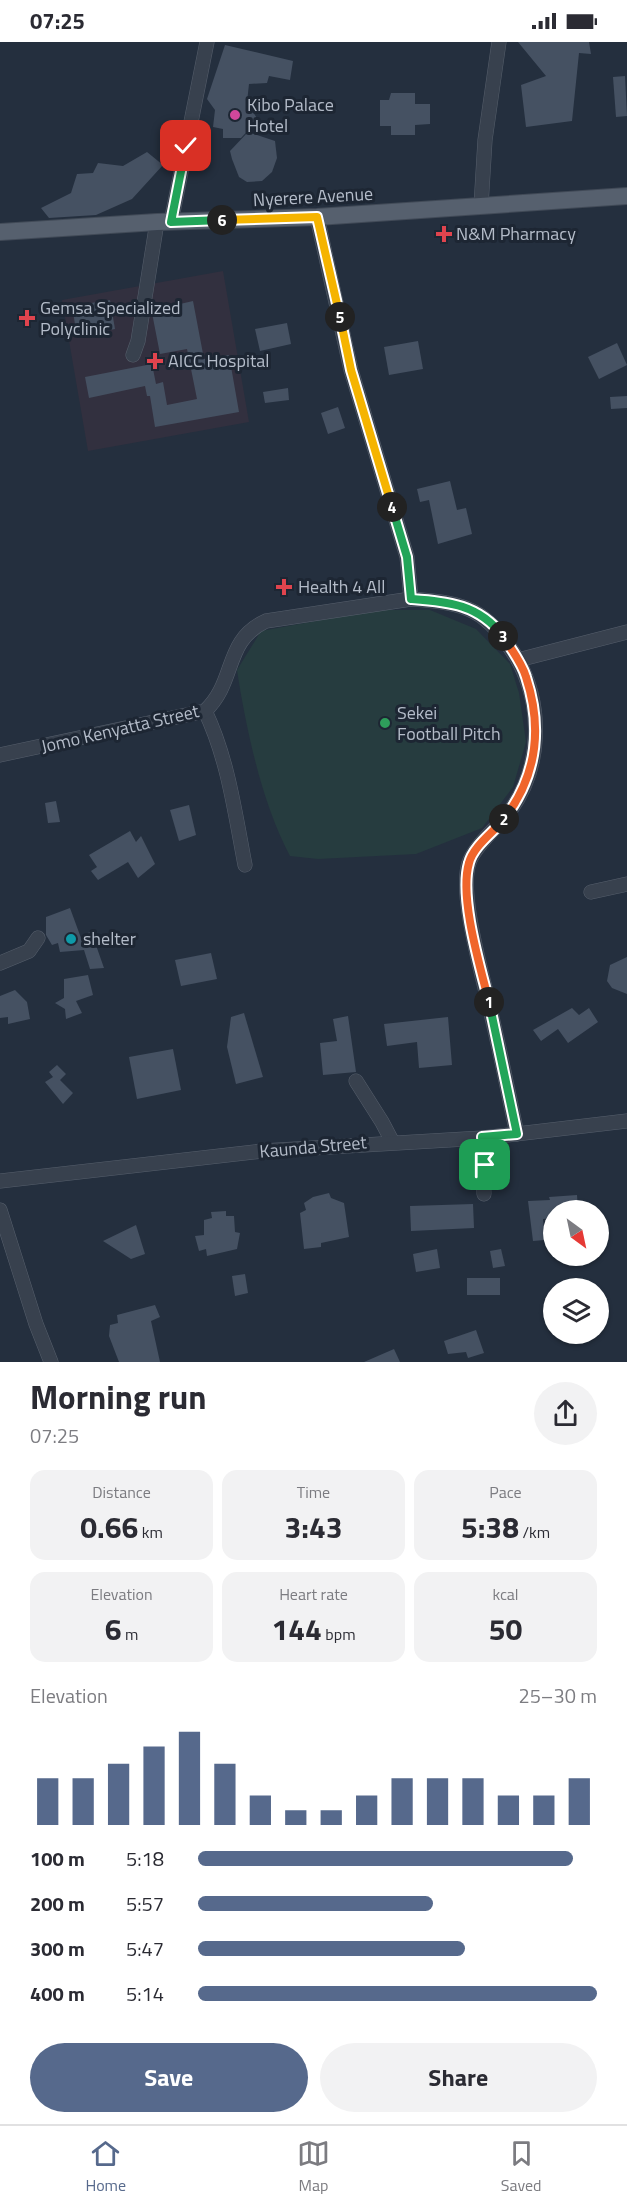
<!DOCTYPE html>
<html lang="en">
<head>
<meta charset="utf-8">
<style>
	body { margin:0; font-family:"Titillium Web",sans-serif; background:#f2f2f3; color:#2b2b33; height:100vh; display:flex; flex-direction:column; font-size:22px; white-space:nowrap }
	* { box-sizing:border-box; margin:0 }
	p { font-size:20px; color:#7c7c81 }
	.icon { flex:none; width:33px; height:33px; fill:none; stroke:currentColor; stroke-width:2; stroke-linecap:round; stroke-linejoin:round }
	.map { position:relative; height:1320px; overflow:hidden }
	.side { display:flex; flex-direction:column; background:#fff; flex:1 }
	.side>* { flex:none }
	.needle { width:39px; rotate:147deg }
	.fabs { position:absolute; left:543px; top:1158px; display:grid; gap:12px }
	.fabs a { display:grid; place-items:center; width:66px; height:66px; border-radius:50%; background:#fff; box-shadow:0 2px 4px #0004; font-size:30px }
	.pin { position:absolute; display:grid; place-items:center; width:51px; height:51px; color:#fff; margin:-26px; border-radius:12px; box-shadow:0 3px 9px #0006 }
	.km { position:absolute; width:30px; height:30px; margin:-15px; border-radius:50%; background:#222; color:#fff; font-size:16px; line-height:30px; text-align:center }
	.round { display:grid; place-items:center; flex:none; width:63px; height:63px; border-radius:32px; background:#f2f2f3 }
	.summary { display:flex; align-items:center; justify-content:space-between; height:102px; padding:0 30px }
	h1 { font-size:33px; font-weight:700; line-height:45px }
	.metrics { display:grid; grid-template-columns:repeat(3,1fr); gap:9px; height:102px; padding:6px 30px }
	.metrics div { display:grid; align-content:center; border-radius:15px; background:#f2f2f3; text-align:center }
	.metrics b { font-size:30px; font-weight:700 }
	.metrics small { font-size:16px; font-weight:400 }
	.metrics p { font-size:16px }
	.chart { height:168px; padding:12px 30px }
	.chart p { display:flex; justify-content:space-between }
	.chart svg { width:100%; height:108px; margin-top:6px; stroke:#56698c; stroke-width:6 }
	.button { display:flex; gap:12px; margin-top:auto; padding:12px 30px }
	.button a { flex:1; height:69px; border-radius:36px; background:#56698c; color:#fff; font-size:24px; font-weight:700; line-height:69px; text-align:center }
	.button a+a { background:#f2f2f3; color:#2b2b33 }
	ul { padding:0 30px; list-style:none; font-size:20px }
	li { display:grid; grid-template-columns:96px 72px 1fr; align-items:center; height:45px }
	li i { height:15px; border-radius:8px; background:#56698c }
	.status { display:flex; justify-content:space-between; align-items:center; height:42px; padding:0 30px; background:#fff; direction:ltr }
	.status svg { height:16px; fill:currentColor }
	.tab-bar { display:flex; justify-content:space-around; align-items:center; height:84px; border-top:2px solid #e1e1e2; background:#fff; font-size:16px; color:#7c7c81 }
	.tab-bar a { display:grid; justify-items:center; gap:3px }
	.tab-bar .active { color:#56698c }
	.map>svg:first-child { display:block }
	.medical { fill:#32303f }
	.green { fill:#263c3f }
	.building { fill:#455162 }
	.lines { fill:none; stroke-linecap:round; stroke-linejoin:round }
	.minor-casing { stroke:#565f6c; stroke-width:15 }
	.major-casing { stroke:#414a57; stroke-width:18 }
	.minor { stroke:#38414e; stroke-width:14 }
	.major { stroke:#56606e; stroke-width:16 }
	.split-1-casing { stroke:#fff; stroke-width:12 }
	.split-2-casing { stroke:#fff; stroke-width:12 }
	.split-3-casing { stroke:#fff; stroke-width:12 }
	.split-4-casing { stroke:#fff; stroke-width:12 }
	.split-5-casing { stroke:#fff; stroke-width:12 }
	.split-6-casing { stroke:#fff; stroke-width:12 }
	.split-7-casing { stroke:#fff; stroke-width:12 }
	.split-1 { stroke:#22a559; stroke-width:8 }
	.split-2 { stroke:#f0652b; stroke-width:8 }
	.split-3 { stroke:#f0652b; stroke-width:8 }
	.split-4 { stroke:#22a559; stroke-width:8 }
	.split-5 { stroke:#f5b400; stroke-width:8 }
	.split-6 { stroke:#f5b400; stroke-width:8 }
	.split-7 { stroke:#22a559; stroke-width:8 }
	.hotel-dot { fill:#d1479c; stroke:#1d2633; stroke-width:2 }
	.health-dot { fill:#e0444e; stroke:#1d2633; stroke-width:2 }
	.leisure-dot { fill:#2e9e5b; stroke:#1d2633; stroke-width:2 }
	.culture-dot { fill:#0f9aa8; stroke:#1d2633; stroke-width:2 }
	.labels { text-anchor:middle; stroke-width:6; stroke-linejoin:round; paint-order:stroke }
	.poi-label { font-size:18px; fill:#b4bcc9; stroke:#1d2633; text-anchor:start }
	.street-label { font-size:18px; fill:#b4bcc9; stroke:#1d2633 }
</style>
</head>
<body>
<div class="status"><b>07:25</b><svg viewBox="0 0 49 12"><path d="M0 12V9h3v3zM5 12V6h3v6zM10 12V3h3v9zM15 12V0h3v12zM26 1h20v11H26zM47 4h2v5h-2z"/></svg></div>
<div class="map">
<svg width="627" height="1320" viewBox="0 0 627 1320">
	<rect width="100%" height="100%" fill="#242f3e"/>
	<polygon class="medical" points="223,229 249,380 88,409 62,258"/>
	<path class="green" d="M376,568H430L476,587L510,622L519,651L526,700L513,745L482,786L416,812L318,817L290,814C262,762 246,687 237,628L261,589Z"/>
	<g class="building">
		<polygon points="518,0 589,0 591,12 579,11 572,79 526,85 521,43 546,34"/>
		<polygon points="225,3 293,19 290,38 269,34 267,41 249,42 247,60 258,78 241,96 223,96 223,87 213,85 215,68 207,57"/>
		<polygon points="625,34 627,74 616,75 613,35"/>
		<polygon points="391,51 415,51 415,62 430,62 430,82 415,83 415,93 391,93 391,84 380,84 380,58 389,58"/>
		<polygon points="248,90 275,99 277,116 272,130 262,139 247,140 239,135 232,117 230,109"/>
		<polygon points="147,110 163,123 132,157 96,173 49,176 41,166 71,151 77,132 93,131 98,121 123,124"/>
		<polygon points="110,258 115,287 77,294 72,264"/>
		<polygon points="193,259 204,317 229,313 239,370 155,385 150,354 147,354 145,344 89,356 85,335 152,322 156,342 163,340 167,363 197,357 187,307 160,312 152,271 181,265 180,262"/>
		<polygon points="287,281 291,302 260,309 255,287"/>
		<polygon points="418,299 423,327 389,333 384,305"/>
		<polygon points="617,301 627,323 599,337 588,315"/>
		<polygon points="288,346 289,358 265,361 263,350"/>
		<polygon points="627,354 627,366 611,367 610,355"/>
		<polygon points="338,365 345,386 328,392 321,371"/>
		<polygon points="450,439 457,468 466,466 472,492 438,502 429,458 420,460 417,447"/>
		<polygon points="56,759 60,780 48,781 45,761"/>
		<polygon points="189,763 196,793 179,799 170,768"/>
		<polygon points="130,789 136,800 141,794 155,822 138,836 128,820 98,838 91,829 97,825 89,813"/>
		<polygon points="70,866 81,896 91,889 104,926 90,927 84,908 60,910 58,901 52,903 46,893 46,875"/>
		<polygon points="211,911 217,937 181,944 175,918"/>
		<polygon points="627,915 627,952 612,946 607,939 610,923"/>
		<polygon points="88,933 93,953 76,959 82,971 66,977 65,967 55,961 64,956 64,937"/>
		<polygon points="15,948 27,960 30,977 8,982 8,975 0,976 0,954"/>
		<polygon points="572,966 579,973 589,966 598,980 568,1001 558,987 541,999 533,988"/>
		<polygon points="244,971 263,1035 236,1042 227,1005 231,975"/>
		<polygon points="348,974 356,1030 323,1033 320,1001 337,999 333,977"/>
		<polygon points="448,975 452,1023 419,1026 417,1000 387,1004 384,982"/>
		<polygon points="173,1007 181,1048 137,1057 129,1015"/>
		<polygon points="57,1023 66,1032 60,1038 73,1051 63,1062 45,1040 53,1035 49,1030"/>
		<polygon points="329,1151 331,1156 344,1161 349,1195 321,1201 321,1205 304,1207 300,1171 306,1168 304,1161 313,1155"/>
		<polygon points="577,1153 578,1168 554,1168 554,1176 543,1177 545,1198 533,1199 528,1159 550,1158 549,1155"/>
		<polygon points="473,1162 474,1186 411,1189 410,1164"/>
		<polygon points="226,1169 226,1174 234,1174 235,1190 240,1191 237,1207 207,1214 206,1207 199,1209 195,1194 204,1193 204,1178 212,1176 211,1170"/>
		<polygon points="136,1183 145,1212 131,1217 103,1199"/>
		<polygon points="437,1207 440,1226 416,1230 413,1212"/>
		<polygon points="501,1207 505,1224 493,1226 490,1209"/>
		<polygon points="245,1232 248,1251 235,1254 232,1234"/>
		<rect x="467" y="1236" width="33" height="17"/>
		<polygon points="155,1263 160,1275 151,1279 160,1320 119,1320 109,1294 110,1283 118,1281 117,1273"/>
		<polygon points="476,1288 484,1311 468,1316 466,1310 448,1312 444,1299"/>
		<polygon points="394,1307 400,1320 364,1320"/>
	</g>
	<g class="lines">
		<defs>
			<g id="minor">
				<polyline points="481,164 485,98 499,0"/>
				<polyline points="317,175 351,328 407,515 411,557"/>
				<polyline points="171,180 207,0"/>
				<polyline points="133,313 138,299 157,180"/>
				<path d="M205,669C228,717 235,771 245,823"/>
				<path d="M0,713L205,669C237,639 223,599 266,579L411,557C469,561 486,567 518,618L627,590"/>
				<polyline points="591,850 627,842"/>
				<polyline points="0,921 29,909 38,896"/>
				<polyline points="356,1039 382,1080 392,1099"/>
				<path d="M517,1092C508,1050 500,1008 490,967C483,934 457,848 470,818C478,800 498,785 510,769C542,725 543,665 518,618"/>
				<polyline points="482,1096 484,1152"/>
				<polyline points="0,1139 262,1109 482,1096 627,1079"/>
				<polyline points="0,1168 36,1282 51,1320"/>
			</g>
			<polyline id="major" points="0,190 157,180 317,175 627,154"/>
		</defs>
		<use href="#minor" class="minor-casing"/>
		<use href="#major" class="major-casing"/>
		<use href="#minor" class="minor"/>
		<use href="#major" class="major"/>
	</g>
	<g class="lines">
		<defs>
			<polyline id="split-1" points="485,1123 482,1095 517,1092 489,960"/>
			<path id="split-2" d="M489,960C480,924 459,855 469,821C473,804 494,790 504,777"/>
			<path id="split-3" d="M503,594C511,607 522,621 526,635C543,687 537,734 504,777"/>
			<path id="split-4" d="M392,465L407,515L411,557C449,560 478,562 503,594"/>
			<polyline id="split-5" points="340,275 351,328 392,465"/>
			<polyline id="split-6" points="222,178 317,175 340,275"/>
			<polyline id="split-7" points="186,104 171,180 222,178"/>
		</defs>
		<use href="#split-1" class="split-1-casing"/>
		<use href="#split-2" class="split-2-casing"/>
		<use href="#split-3" class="split-3-casing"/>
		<use href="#split-4" class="split-4-casing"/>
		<use href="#split-5" class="split-5-casing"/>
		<use href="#split-6" class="split-6-casing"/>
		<use href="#split-7" class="split-7-casing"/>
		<use href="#split-1" class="split-1"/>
		<use href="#split-2" class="split-2"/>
		<use href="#split-3" class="split-3"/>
		<use href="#split-4" class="split-4"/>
		<use href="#split-5" class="split-5"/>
		<use href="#split-6" class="split-6"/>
		<use href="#split-7" class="split-7"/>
	</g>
	<circle class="hotel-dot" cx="235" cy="73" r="6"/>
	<g class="health-dot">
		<path d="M441 183h6v6h6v6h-6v6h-6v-6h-6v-6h6z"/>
		<path d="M24 267h6v6h6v6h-6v6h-6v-6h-6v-6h6z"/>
		<path d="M152 310h6v6h6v6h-6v6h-6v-6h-6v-6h6z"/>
		<path d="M281 536h6v6h6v6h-6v6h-6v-6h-6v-6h6z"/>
	</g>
	<circle class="leisure-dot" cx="385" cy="681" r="6"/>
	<circle class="culture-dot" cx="71" cy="897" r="6"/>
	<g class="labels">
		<g class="poi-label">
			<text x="247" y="69">Kibo Palace<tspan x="247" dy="21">Hotel</tspan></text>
			<text x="456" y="198">N&amp;M Pharmacy</text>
			<text x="40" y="272">Gemsa Specialized<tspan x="40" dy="21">Polyclinic</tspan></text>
			<text x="168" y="325">AICC Hospital</text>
			<text x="298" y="551">Health 4 All</text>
			<text x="397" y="677">Sekei<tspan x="397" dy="21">Football Pitch</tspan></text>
			<text x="83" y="903">shelter</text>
		</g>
		<g class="street-label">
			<text transform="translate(313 155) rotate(-3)" y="6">Nyerere Avenue</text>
			<text transform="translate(120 687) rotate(-13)" y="6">Jomo Kenyatta Street</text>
			<text transform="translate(313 1105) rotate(-5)" y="6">Kaunda Street</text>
		</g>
	</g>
</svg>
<div class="fabs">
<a><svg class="needle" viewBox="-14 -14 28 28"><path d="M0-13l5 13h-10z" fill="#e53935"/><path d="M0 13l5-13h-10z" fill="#7c7c81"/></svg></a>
<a><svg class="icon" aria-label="layers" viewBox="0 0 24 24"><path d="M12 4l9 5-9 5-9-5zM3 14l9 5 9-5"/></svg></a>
</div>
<div class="pin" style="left:485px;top:1123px;background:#1e9e55"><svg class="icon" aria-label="arrive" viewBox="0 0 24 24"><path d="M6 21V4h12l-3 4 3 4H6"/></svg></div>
<div class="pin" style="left:186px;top:104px;background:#d93025"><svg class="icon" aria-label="check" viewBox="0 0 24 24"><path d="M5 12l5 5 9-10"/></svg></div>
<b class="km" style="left:489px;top:960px">1</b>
<b class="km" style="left:504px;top:777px">2</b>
<b class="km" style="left:503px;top:594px">3</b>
<b class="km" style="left:392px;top:465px">4</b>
<b class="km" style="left:340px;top:275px">5</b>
<b class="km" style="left:222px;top:178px">6</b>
</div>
<section class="side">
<div class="summary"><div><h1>Morning run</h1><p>07:25</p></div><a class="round"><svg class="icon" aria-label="share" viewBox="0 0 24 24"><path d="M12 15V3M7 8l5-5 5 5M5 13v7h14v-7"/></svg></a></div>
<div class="metrics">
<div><p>Distance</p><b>0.66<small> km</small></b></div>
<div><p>Time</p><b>3:43</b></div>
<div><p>Pace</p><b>5:38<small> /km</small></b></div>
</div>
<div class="metrics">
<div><p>Elevation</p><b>6<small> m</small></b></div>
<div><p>Heart rate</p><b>144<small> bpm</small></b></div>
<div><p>kcal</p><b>50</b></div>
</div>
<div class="chart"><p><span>Elevation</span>25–30 m</p>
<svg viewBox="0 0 160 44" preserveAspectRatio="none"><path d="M5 44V25M15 44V25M25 44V19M35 44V12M45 44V6M55 44V19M65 44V32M75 44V38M85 44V38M95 44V32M105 44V25M115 44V25M125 44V25M135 44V32M145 44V32M155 44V25"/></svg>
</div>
<ul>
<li><b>100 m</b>5:18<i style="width:94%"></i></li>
<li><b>200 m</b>5:57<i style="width:59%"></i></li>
<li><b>300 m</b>5:47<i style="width:67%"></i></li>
<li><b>400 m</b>5:14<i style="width:100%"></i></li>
</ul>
<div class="button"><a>Save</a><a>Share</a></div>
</section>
<nav class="tab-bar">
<a class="active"><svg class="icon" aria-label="home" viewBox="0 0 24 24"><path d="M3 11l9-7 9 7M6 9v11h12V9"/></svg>Home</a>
<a><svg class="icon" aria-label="map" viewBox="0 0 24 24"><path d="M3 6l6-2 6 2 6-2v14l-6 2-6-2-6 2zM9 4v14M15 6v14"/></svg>Map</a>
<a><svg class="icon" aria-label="saved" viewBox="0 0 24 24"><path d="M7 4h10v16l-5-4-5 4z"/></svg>Saved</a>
</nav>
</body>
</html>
